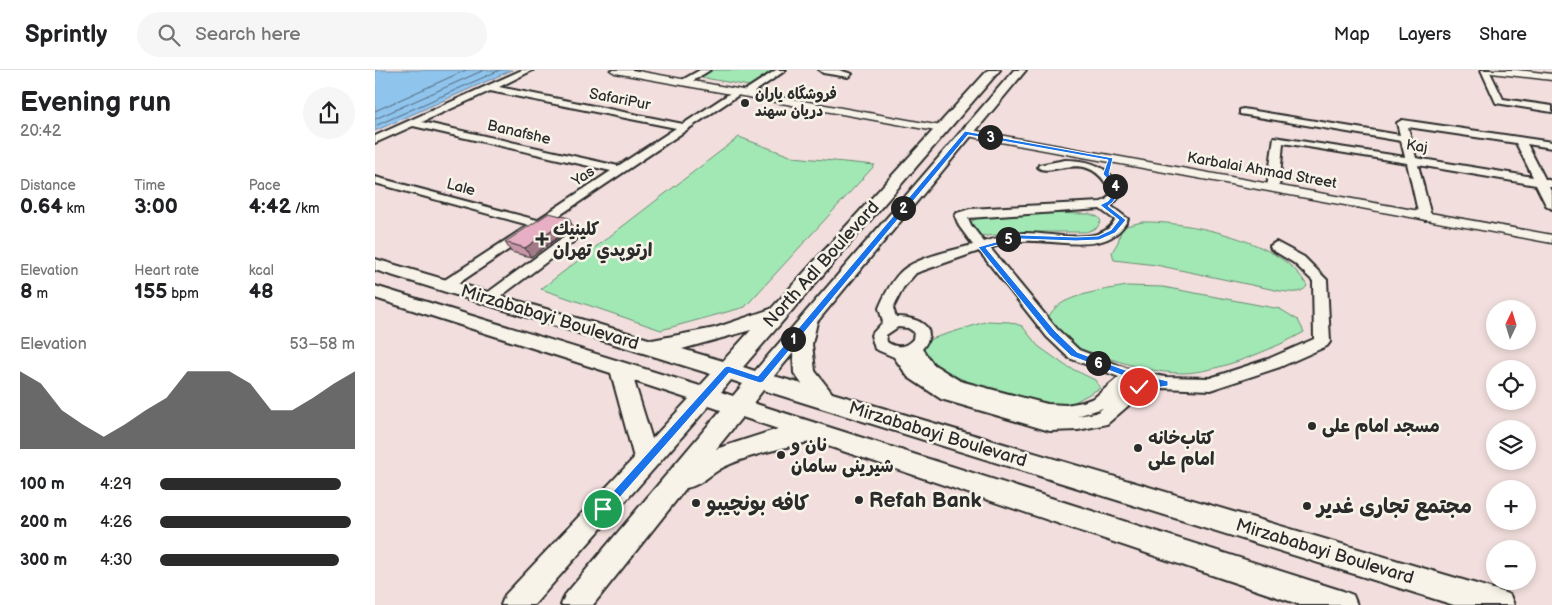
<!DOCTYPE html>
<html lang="en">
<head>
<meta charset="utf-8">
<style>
	body { margin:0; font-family:"Balsamiq Sans","Playpen Sans Arabic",sans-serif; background:#f6f6f6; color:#202124; height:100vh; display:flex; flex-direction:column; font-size:19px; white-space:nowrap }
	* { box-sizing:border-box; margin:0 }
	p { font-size:16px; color:#757577 }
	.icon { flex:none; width:28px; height:28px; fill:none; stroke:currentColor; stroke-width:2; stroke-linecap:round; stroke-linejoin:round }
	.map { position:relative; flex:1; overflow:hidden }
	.details { display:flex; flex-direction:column; background:#fff; width:375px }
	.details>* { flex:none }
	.needle { width:32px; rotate:4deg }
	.fabs { position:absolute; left:1111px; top:230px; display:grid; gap:10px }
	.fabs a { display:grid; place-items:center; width:50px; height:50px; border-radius:50%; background:#fff; box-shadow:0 2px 8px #0003; font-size:25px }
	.pin { position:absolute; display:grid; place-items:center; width:42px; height:42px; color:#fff; margin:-21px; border:2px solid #fff; border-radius:50%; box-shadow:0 1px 5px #0007 }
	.km { position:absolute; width:25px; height:25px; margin:-12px; border-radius:50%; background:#222; color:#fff; font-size:14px; line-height:25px; text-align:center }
	.round { display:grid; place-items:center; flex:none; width:52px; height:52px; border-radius:26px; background:#f6f6f6 }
	.headline { display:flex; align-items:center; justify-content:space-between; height:85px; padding:0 20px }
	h1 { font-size:28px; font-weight:700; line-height:38px }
	.figures { display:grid; grid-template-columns:repeat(3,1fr); gap:8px; height:85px; padding:5px 20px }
	.figures div { display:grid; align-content:center }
	.figures b { font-size:21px; font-weight:700 }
	.figures small { font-size:14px; font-weight:400 }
	.figures p { font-size:14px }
	.chart { height:140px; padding:10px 20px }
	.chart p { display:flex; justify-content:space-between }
	.chart svg { width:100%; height:90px; margin-top:5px; fill:#2b2b2b; opacity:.7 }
	ul { padding:0 20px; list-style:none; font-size:16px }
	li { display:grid; grid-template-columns:80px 60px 1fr; align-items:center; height:38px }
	li i { height:12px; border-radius:6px; background:#2b2b2b }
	header { display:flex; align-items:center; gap:30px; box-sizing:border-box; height:70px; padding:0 25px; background:#fff; border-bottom:1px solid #e0e0e0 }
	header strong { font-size:24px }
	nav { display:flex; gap:28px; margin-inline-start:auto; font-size:18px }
	.search { width:350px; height:45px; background:#f6f6f6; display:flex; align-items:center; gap:12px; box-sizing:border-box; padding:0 18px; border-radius:28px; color:#757577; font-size:19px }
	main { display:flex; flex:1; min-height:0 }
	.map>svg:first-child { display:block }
	.green { fill:#a2e8b5; stroke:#668a70 }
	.water { fill:#8fc4ed; stroke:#67879f }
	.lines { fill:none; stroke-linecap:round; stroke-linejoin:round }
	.shore { stroke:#536879; stroke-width:1 }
	.minor-casing { stroke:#2b2b2b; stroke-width:4 }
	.tertiary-casing { stroke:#2b2b2b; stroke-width:3 }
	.secondary-casing { stroke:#2b2b2b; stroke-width:4 }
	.minor { fill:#f7f3e8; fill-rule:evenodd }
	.tertiary { fill:#f7f3e8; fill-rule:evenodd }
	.secondary { fill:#f7f3e8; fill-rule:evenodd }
	.wall { fill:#c796a8; stroke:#2b2b2b }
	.shaded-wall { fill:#a27a88; stroke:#2b2b2b }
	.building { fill:#e7afc3; stroke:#2b2b2b }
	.route { fill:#1a73e8; stroke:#fff }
	.poi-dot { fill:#2b2b2b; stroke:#f7f3e8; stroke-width:2 }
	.labels { text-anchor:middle; stroke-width:5; stroke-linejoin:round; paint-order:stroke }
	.far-poi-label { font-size:15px; font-weight:bold; fill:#2b2b2b; stroke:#f7f3e8; text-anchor:start }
	.far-street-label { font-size:15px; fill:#2b2b2b; stroke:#f7f3e8 }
	.poi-label { font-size:18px; font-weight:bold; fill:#2b2b2b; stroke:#f7f3e8; text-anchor:start }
	.street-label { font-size:18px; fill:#2b2b2b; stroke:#f7f3e8 }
	.near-poi-label { font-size:21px; font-weight:bold; fill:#2b2b2b; stroke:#f7f3e8; text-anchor:start }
</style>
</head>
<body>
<header>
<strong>Sprintly</strong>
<div class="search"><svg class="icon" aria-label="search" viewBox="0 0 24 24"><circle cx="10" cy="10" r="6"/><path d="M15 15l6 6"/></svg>Search here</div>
<nav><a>Map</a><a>Layers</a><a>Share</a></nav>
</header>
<main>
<section class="details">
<div class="headline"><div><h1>Evening run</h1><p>20:42</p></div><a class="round"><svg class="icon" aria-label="share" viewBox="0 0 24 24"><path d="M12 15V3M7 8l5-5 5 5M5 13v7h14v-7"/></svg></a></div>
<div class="figures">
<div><p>Distance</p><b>0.64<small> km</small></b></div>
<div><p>Time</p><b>3:00</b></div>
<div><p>Pace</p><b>4:42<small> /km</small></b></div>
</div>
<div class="figures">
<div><p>Elevation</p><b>8<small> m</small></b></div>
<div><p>Heart rate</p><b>155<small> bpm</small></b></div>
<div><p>kcal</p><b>48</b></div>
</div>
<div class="chart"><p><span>Elevation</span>53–58 m</p>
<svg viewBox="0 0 160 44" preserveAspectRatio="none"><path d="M0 44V6L10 12L20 25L30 32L40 38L50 32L60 25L70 19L80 6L90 6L100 6L110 12L120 25L130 25L140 19L150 12L160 6V44z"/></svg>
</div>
<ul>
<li><b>100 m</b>4:29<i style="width:93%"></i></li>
<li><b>200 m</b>4:26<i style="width:98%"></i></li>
<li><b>300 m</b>4:30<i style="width:92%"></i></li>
</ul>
</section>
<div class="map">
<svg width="1177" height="535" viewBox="0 0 1177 535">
	<rect width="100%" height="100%" fill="#f2dfdd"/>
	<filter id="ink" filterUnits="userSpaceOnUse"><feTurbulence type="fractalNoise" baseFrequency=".02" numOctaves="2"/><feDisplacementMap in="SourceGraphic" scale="10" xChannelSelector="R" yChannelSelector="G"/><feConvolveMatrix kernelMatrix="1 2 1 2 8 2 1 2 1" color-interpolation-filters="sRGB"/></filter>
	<g filter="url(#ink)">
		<g class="green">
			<polygon points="337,0 398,0 374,16 324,7"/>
			<polygon points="364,67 418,87 500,95 370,237 286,260 166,219"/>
			<polygon points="662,143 715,144 723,147 726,151 722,158 711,162 652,162 612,166 603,165 595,155 597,151 603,148"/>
			<path d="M767,152C813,151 910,171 932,216C926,225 914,222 905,221L781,195L739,190L737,182L743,172L747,157Z"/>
			<path d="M752,216L788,217L905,239L923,250L929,262C899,279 841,303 807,303C782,303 758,296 736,289C721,283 702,280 690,269C683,264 678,255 673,249C680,225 730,220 752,216Z"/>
			<path d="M613,251L635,252L647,256L663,276L691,296L720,310L725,318L698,333L687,335C644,327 581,315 547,286V277L556,269Z"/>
		</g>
		<polygon class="water" points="0,0 137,0 0,61"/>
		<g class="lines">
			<g class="shore">
				<polyline points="0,41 91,0"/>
				<polyline points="0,49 109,0"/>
				<polyline points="0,56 125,0"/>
			</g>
			<defs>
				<g id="minor">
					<path d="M147,0H158L124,17L308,54L360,20H366L368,22L75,219H65L63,216L65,213L154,155L0,113V107L162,150L236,101L38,56L0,73V66ZM115,21L301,58L243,96L47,52Z"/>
					<polygon points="325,0 335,0 313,14 307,14 307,10"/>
					<polygon points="401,0 411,0 375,25 369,25 369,21"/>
					<polygon points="444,0 464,0 477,4 473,7 448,3"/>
					<polygon points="1106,0 1114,0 1128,29 1177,36 1177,42 1121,33"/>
					<path d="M868,39L1025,65L1022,53L1027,50L1177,72V78L1152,74L1170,109L1177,111V117H1174L1177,123V139L1171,135L1161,115L1043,95L1056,146L1050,150L1044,146L1032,93L908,73L904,118L902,120H894L892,118L899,67L1030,87L1026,71L865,44V40ZM1033,57L1141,73L1158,107L1041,88Z"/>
					<path d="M690,90C718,90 736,98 748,123L736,136L753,149C735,185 690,171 657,171C643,170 629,174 615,178L682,259L704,280L759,301L790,307L835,308L893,289L939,269L938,211L919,193L896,179L895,176L901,172L929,187L952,210L955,272L952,276L905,297L835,320L787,318L768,323L732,354L703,360L675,361L566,329L533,307L519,287L500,279L496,265L508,252L504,238C510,224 519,205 532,197C549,186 579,180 598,175L584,156L580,146L582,143L595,139L726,132L731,130L736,123C715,75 675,109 663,97L664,95ZM725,139L740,150C726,178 674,162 648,163C635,164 622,168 609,172L596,155L593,148ZM604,181L672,267L694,288L744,307L719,328L708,332L691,335L672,334L585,311L558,294L547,279C566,257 542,247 521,247L518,238L528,218L541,203ZM523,257L533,258L539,262L538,269C531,277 522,279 512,272L511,265ZM728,338L721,343L702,346Z"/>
					<polygon points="198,162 204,166 202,169 118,232 108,232 106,229 108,226 194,163"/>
				</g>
				<g id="tertiary">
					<polygon points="235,0 257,0 566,56 572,59 566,62 240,3"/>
					<polygon points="1111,0 1142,0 1177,4 1177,10 1116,3"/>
					<polygon points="591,59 1177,165 1177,173 587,65 585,63 587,61"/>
				</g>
				<path id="secondary" d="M613,0H625L368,297L380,301L639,0H651L442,252L437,274L440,301L457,323L1125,521L1135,525L1139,535H1079L388,320L378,333L968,521L978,525L982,535H926L438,371C409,378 379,383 351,396C337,402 326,416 311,418L218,535H186L190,525L346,340L334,336L159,535H126L130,525L259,388L236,303L0,228V216L325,316L336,304L0,200V189L277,270L340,258L396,239ZM376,260L348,291L307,279ZM418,283L419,303L427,314L399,306ZM356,310L368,314L358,326L346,322ZM259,311L314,329L277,369ZM367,347L403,359L341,379Z"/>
			</defs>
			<use href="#minor" class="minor-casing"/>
			<use href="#tertiary" class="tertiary-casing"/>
			<use href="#secondary" class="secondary-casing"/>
			<use href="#minor" class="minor"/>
			<use href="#tertiary" class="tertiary"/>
			<use href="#secondary" class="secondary"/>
		</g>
		<polygon class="wall" points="198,157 156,187 136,182 130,172"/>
		<polygon class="shaded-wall" points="194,148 198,157 156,187 150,178"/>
		<polygon class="building" points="174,143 194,148 150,178 130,172"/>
	</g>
	<polygon class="route" points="590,61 738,88 734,104 743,114 745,123 737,133 733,136 751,150 740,163 724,170 701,171 646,169 611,178 680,261 702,282 758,303 793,311 793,316 764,320 759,317 761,315 772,313 754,308 696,286 674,265 603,177 646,165 701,167 723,166 736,160 744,150 725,135 733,131 739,123 737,114 728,104 733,90 593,65 388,312 385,313 354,303 232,442 225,442 223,439 225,436 350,297 353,296 383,306"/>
	<g class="poi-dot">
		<circle cx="370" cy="33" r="5"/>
		<path d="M164.5 161.5h5v5h5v5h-5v5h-5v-5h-5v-5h5z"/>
		<circle cx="937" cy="356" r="5"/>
		<circle cx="763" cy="378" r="5"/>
		<circle cx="406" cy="385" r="5"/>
		<circle cx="484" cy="430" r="5"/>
		<circle cx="321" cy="433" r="5"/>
		<circle cx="932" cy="436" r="5"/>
	</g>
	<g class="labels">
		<g class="far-poi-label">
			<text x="380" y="29">فروشگاه یاران<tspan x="380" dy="17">دریان سهند</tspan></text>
		</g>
		<g class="far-street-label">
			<text transform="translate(245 29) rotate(11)" y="5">SafariPur</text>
			<text transform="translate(144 62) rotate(13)" y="5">Banafshe</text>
			<text transform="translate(1042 76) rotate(9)" y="5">Kaj</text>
			<text transform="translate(887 100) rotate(10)" y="5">Karbalai Ahmad Street</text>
			<text transform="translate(208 106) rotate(-33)" y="5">Yas</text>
			<text transform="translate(86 117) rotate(15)" y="5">Lale</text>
		</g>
		<g class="poi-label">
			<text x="178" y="165">كلينيك<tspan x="178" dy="21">ارتوپدي تهران</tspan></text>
			<text x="947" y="362">مسجد امام علی</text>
			<text x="773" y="374">کتاب‌خانه<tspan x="773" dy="21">امام علی</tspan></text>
			<text x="416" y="381">نان و<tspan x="416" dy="21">شیرینی سامان</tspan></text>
		</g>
		<g class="street-label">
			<text transform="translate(446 194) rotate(-48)" y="6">North Adl Boulevard</text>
			<text transform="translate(175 247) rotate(17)" y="6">Mirzababayi Boulevard</text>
			<text transform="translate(563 364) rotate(17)" y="6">Mirzababayi Boulevard</text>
			<text transform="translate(950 481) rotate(17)" y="6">Mirzababayi Boulevard</text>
		</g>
		<g class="near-poi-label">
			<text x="494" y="437">Refah Bank</text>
			<text x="331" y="440">کافه بونچیبو</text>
			<text x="942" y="443">مجتمع تجاری غدیر</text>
		</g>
	</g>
</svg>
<div class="fabs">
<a><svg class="needle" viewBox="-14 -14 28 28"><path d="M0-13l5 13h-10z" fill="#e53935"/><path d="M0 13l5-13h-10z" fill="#757577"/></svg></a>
<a><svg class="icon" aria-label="locate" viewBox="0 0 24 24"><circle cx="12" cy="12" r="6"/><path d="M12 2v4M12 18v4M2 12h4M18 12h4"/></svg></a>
<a><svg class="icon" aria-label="layers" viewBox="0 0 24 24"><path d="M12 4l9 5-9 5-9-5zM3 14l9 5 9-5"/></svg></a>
<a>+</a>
<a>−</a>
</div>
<div class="pin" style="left:228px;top:439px;background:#1e9e55"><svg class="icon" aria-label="arrive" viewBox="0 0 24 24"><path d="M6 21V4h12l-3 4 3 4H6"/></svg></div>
<div class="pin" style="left:764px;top:317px;background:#d93025"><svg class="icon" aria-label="check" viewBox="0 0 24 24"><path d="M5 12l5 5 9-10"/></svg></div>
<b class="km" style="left:418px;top:269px">1</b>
<b class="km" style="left:528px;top:138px">2</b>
<b class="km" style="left:615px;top:67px">3</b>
<b class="km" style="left:740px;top:116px">4</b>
<b class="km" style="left:633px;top:169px">5</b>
<b class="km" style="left:723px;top:293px">6</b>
</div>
</main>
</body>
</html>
